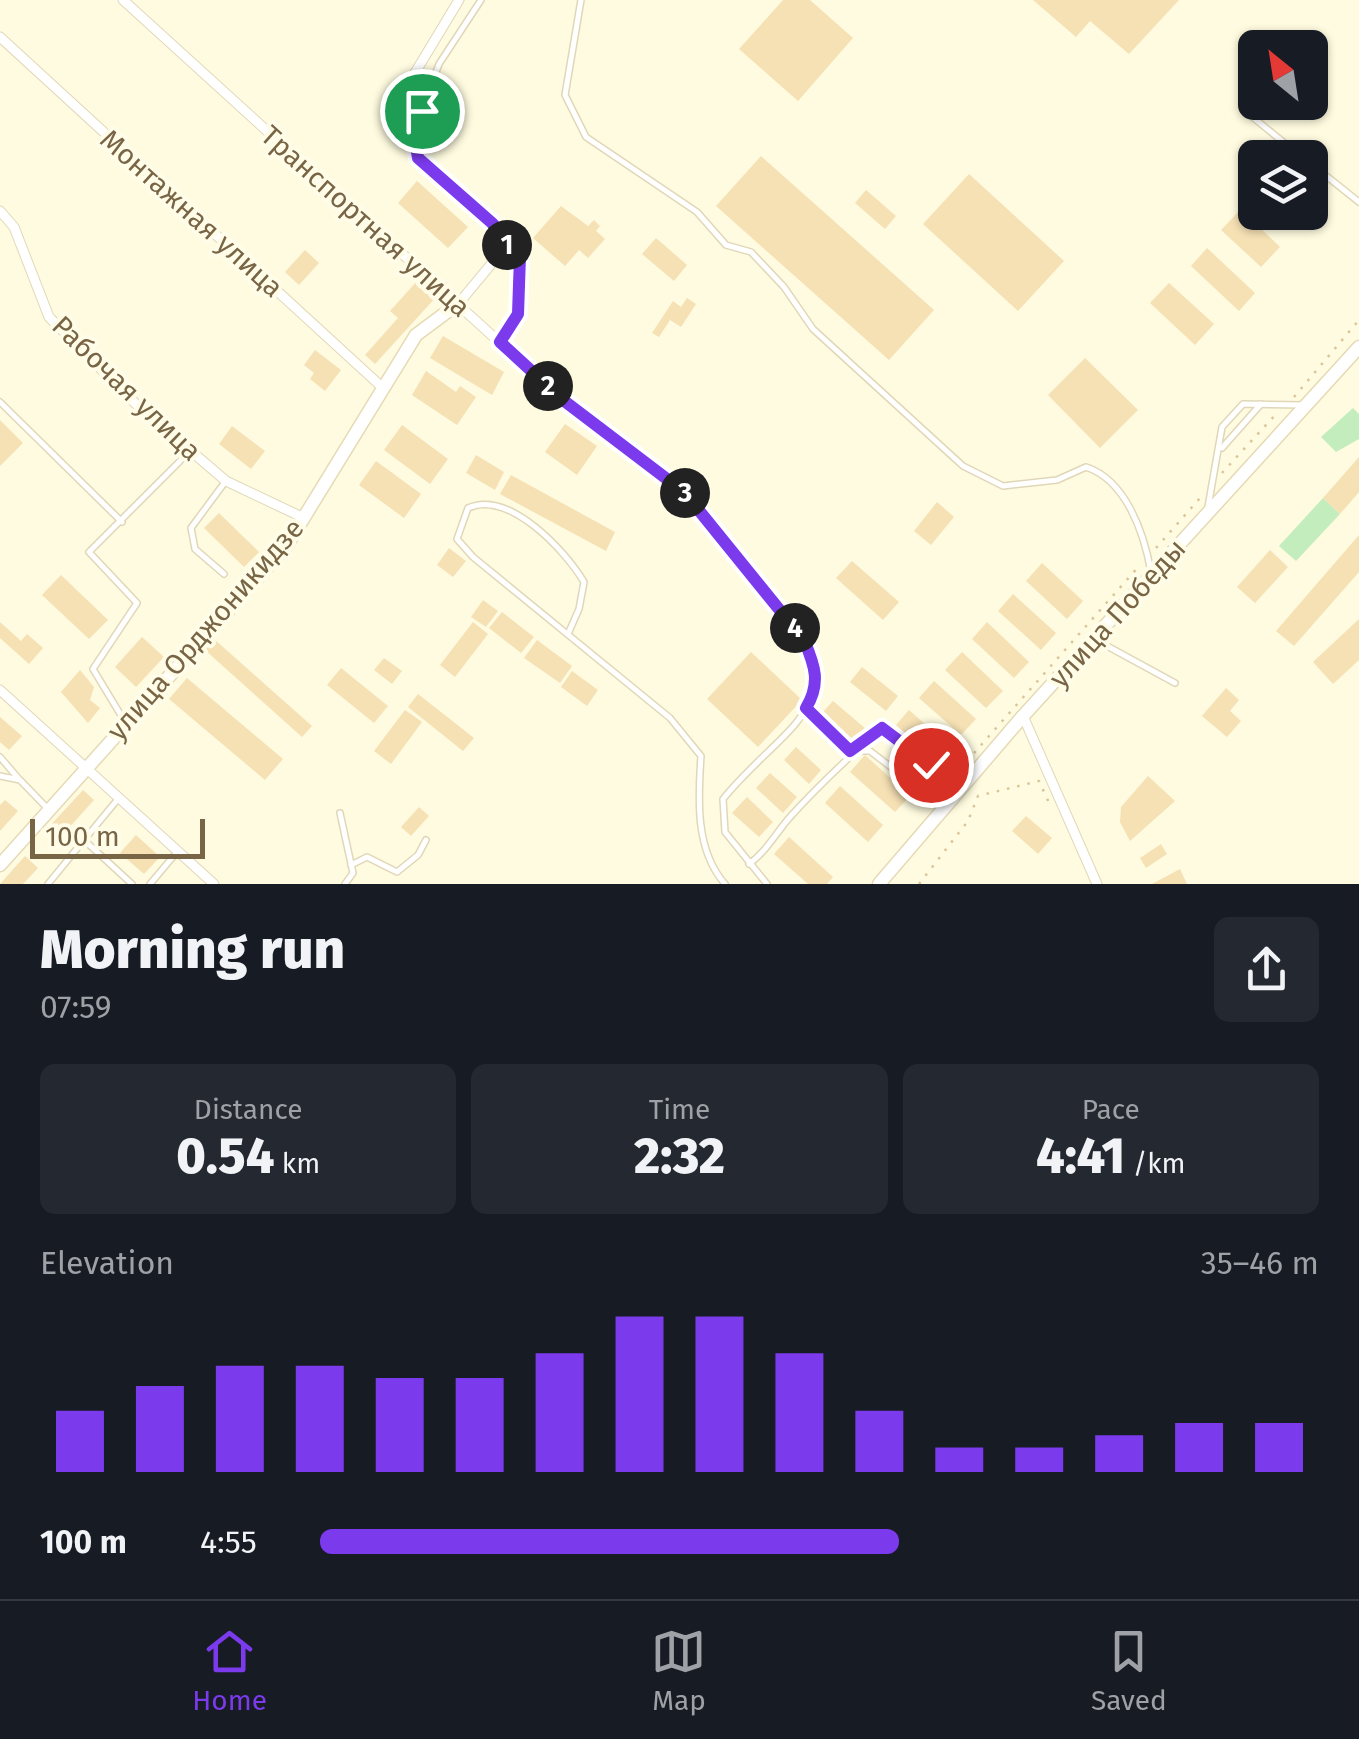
<!DOCTYPE html>
<html lang="en">
<head>
<meta charset="utf-8">
<style>
	body { margin:0; font-family:"Fira Sans",sans-serif; background:#242831; color:#f1f3f6; height:100vh; display:flex; flex-direction:column; font-size:38px; white-space:nowrap }
	* { box-sizing:border-box; margin:0 }
	p { font-size:32px; color:#9ea1a6 }
	.icon { flex:none; width:55px; height:55px; fill:none; stroke:currentColor; stroke-width:2; stroke-linecap:round; stroke-linejoin:round }
	.map { position:relative; height:884px; overflow:hidden }
	.drawer { display:flex; flex-direction:column; background:#171b24; flex:1 }
	.drawer>* { flex:none }
	.needle { width:65px; rotate:330deg }
	.tools { position:absolute; left:1238px; top:30px; display:grid; gap:20px }
	.tools a { display:grid; place-items:center; width:90px; height:90px; border-radius:15px; background:#171b24; box-shadow:0 2px 8px #0004; font-size:50px }
	.scale { position:absolute; left:30px; bottom:25px; width:175px; box-sizing:border-box; padding-left:10px; border:5px solid #786545; border-top:0; font-size:28px; line-height:35px; white-space:nowrap; color:#786545; -webkit-text-stroke:8px #fffce8; paint-order:stroke }
	.pin { position:absolute; display:grid; place-items:center; width:85px; height:85px; color:#fff; margin:-42px; border:5px solid #fff; border-radius:50%; box-shadow:0 2px 10px #0007 }
	.km { position:absolute; width:50px; height:50px; margin:-25px; border-radius:50%; background:#222; color:#fff; font-size:28px; line-height:50px; text-align:center }
	.round { display:grid; place-items:center; flex:none; width:105px; height:105px; border-radius:15px; background:#242831 }
	.overview { display:flex; align-items:center; justify-content:space-between; height:170px; padding:0 40px }
	h1 { font-size:55px; font-weight:800; line-height:75px }
	.metrics { display:grid; grid-template-columns:repeat(3,1fr); gap:15px; height:170px; padding:10px 40px }
	.metrics div { display:grid; align-content:center; border-radius:15px; background:#242831; text-align:center }
	.metrics b { font-size:50px; font-weight:800 }
	.metrics small { font-size:28px; font-weight:400 }
	.metrics p { font-size:28px }
	.chart { height:280px; padding:20px 40px }
	.chart p { display:flex; justify-content:space-between }
	.chart svg { width:100%; height:180px; margin-top:10px; stroke:#7c3aed; stroke-width:6 }
	ul { padding:0 40px; list-style:none; font-size:32px }
	li { display:grid; grid-template-columns:160px 120px 1fr; align-items:center; height:75px }
	li i { height:25px; border-radius:12px; background:#7c3aed }
	.dock { display:flex; justify-content:space-around; align-items:center; height:140px; border-top:2px solid #363941; background:#171b24; font-size:28px; color:#9ea1a6 }
	.dock a { display:grid; justify-items:center; gap:5px }
	.dock .on { color:#7c3aed }
	.map>svg:first-child { display:block }
	.green { fill:#c4edbd }
	.building { fill:#f6e1b5 }
	.lines { fill:none; stroke-linecap:round; stroke-linejoin:round }
	.lane-casing { stroke:#e1d7b8; stroke-width:8 }
	.street-casing { stroke:#e1d7b8; stroke-width:11 }
	.secondary-casing { stroke:#e6dab5; stroke-width:15 }
	.path { stroke:#dbc598; stroke-width:2.5; stroke-dasharray:2.5 8; stroke-linecap:butt }
	.lane { stroke:#fff; stroke-width:5 }
	.street { stroke:#fff; stroke-width:9 }
	.secondary { stroke:#fff; stroke-width:12 }
	.route-casing { stroke:#fff; stroke-width:20 }
	.route { stroke:#7c3aed; stroke-width:12 }
	.labels { text-anchor:middle; stroke-width:8; stroke-linejoin:round; paint-order:stroke }
	.street-label { font-size:28px; fill:#786545; stroke:#fffce8 }
</style>
</head>
<body>
<div class="map">
<svg width="1359" height="884" viewBox="0 0 1359 884">
	<rect width="100%" height="100%" fill="#fefbe0"/>
	<g class="green">
		<polygon points="1353,408 1359,414 1359,439 1336,452 1321,437"/>
		<polygon points="1323,498 1340,514 1296,561 1279,546"/>
	</g>
	<g class="building">
		<polygon points="783,0 810,0 853,38 798,101 739,49"/>
		<polygon points="1033,0 1179,0 1129,54 1090,21 1076,37"/>
		<polygon points="761,156 934,310 889,360 716,206"/>
		<polygon points="969,174 1064,261 1018,311 923,224"/>
		<polygon points="417,181 468,227 448,248 398,203"/>
		<polygon points="866,190 896,216 885,229 855,203"/>
		<polygon points="561,206 588,226 594,220 600,226 596,231 605,239 588,258 579,250 565,266 533,238"/>
		<polygon points="1241,209 1280,247 1261,267 1221,230"/>
		<polygon points="656,238 687,265 674,281 642,254"/>
		<polygon points="1207,248 1255,293 1239,311 1191,266"/>
		<polygon points="305,250 319,263 299,285 285,272"/>
		<polygon points="418,280 437,296 375,364 365,355 398,318 390,311"/>
		<polygon points="1169,283 1214,324 1195,345 1150,303"/>
		<polygon points="687,298 696,304 681,327 670,320 659,337 652,333 673,301 681,307"/>
		<polygon points="443,336 504,372 492,395 430,358"/>
		<polygon points="315,350 341,370 325,391 310,379 314,373 304,365"/>
		<polygon points="1085,358 1138,410 1100,448 1048,395"/>
		<polygon points="426,371 456,392 460,386 476,397 457,425 412,395"/>
		<polygon points="0,420 23,443 0,466"/>
		<polygon points="565,424 597,446 577,475 545,452"/>
		<polygon points="402,425 448,459 430,484 384,450"/>
		<polygon points="232,426 265,451 251,469 219,444"/>
		<polygon points="476,455 504,472 495,490 466,473"/>
		<polygon points="1359,457 1359,492 1340,514 1323,498"/>
		<polygon points="376,461 421,494 404,518 359,485"/>
		<polygon points="511,475 615,532 606,551 500,494"/>
		<polygon points="937,502 954,517 931,545 914,531"/>
		<polygon points="219,513 259,552 244,567 204,528"/>
		<polygon points="1359,535 1359,572 1294,646 1276,631"/>
		<polygon points="449,548 466,561 453,577 437,565"/>
		<polygon points="1270,550 1288,567 1255,603 1237,587"/>
		<polygon points="852,561 899,602 883,620 836,578"/>
		<polygon points="1042,563 1083,601 1067,619 1026,581"/>
		<polygon points="61,575 108,620 89,639 42,595"/>
		<polygon points="1013,594 1056,633 1041,650 998,611"/>
		<polygon points="483,600 498,611 486,627 471,617"/>
		<polygon points="502,612 534,637 521,653 489,628"/>
		<polygon points="1359,619 1359,660 1333,684 1313,662"/>
		<polygon points="0,622 21,641 27,634 43,648 29,664 0,638"/>
		<polygon points="473,622 488,634 455,677 440,665"/>
		<polygon points="987,622 1029,662 1014,678 972,639"/>
		<polygon points="142,637 164,657 136,687 115,667"/>
		<polygon points="214,639 312,726 302,737 205,650"/>
		<polygon points="537,640 572,666 560,683 524,658"/>
		<polygon points="751,652 802,700 758,747 707,699"/>
		<polygon points="962,652 1003,691 986,708 945,670"/>
		<polygon points="384,658 402,671 392,684 374,670"/>
		<polygon points="862,667 898,696 886,711 850,682"/>
		<polygon points="341,668 388,706 374,723 327,685"/>
		<polygon points="80,670 94,687 90,700 100,708 88,723 61,692"/>
		<polygon points="572,671 598,690 587,706 561,687"/>
		<polygon points="187,678 283,759 265,780 169,699"/>
		<polygon points="934,681 976,719 961,735 919,698"/>
		<polygon points="1226,688 1239,700 1230,711 1241,721 1227,737 1202,716"/>
		<polygon points="418,694 474,738 463,751 408,707"/>
		<polygon points="833,701 866,729 855,742 821,714"/>
		<polygon points="405,710 422,722 391,764 374,751"/>
		<polygon points="909,710 951,747 937,762 896,725"/>
		<polygon points="0,717 22,736 9,750 0,742"/>
		<polygon points="796,747 821,770 809,784 784,760"/>
		<polygon points="865,755 910,796 895,812 850,772"/>
		<polygon points="770,773 797,797 783,813 756,788"/>
		<polygon points="1148,776 1175,801 1130,841 1120,822 1121,807"/>
		<polygon points="840,786 883,825 868,842 825,803"/>
		<polygon points="83,790 94,800 58,840 47,829"/>
		<polygon points="747,797 773,822 759,837 732,813"/>
		<polygon points="5,800 18,811 0,831 0,805"/>
		<polygon points="419,807 429,816 411,836 401,827"/>
		<polygon points="1026,816 1052,838 1038,854 1012,831"/>
		<polygon points="136,835 160,857 144,874 120,853"/>
		<polygon points="789,837 833,877 827,884 808,884 774,854"/>
		<polygon points="1161,844 1167,854 1146,868 1140,858"/>
		<polygon points="25,856 38,868 23,884 0,884"/>
		<polygon points="1180,869 1187,884 1152,884"/>
	</g>
	<g class="lines">
		<defs>
			<g id="lane">
				<path d="M581,0L565,95L586,137L697,212L726,245L751,252L784,287L813,329L963,466L1003,486L1057,480L1086,467C1126,480 1144,533 1151,572"/>
				<polyline points="1260,102 1250,115 1303,158"/>
				<polyline points="414,131 439,64 481,0"/>
				<polyline points="1310,163 1359,202"/>
				<path d="M500,341C522,316 521,288 520,256L507,245"/>
				<polyline points="0,402 122,522"/>
				<polyline points="1222,448 1261,404"/>
				<polyline points="1208,507 1222,427 1243,404 1304,405"/>
				<polyline points="224,574 195,549 191,528 225,482"/>
				<path d="M568,634L579,609L584,582C564,549 509,490 468,508L457,539L473,557L670,718L701,756C698,799 695,850 725,884"/>
				<polyline points="1096,640 1175,683"/>
				<polyline points="806,708 851,751 870,751 908,780 959,789"/>
				<polyline points="125,722 93,669 137,603 89,552 189,452"/>
				<polyline points="0,757 18,778"/>
				<polyline points="0,776 20,780 48,809"/>
				<polyline points="340,813 353,873 345,884"/>
				<polyline points="84,840 118,799"/>
				<path d="M749,864C766,852 776,833 790,817C819,785 850,756 883,727L931,765L934,782"/>
				<polyline points="351,865 367,857 397,872 418,855 426,840"/>
				<polyline points="48,884 84,840 132,884"/>
				<polyline points="150,884 177,852"/>
				<path d="M767,884L725,832L723,799C786,722 857,708 780,608"/>
			</g>
			<g id="street">
				<polyline points="123,0 563,400 684,492 780,608"/>
				<polyline points="0,37 383,388"/>
				<polyline points="0,211 14,227 49,317 136,404 226,481 304,518"/>
				<polyline points="459,303 507,245 493,223 418,158 404,91 459,0"/>
				<polyline points="0,690 214,884"/>
				<polyline points="1023,716 1097,884"/>
			</g>
			<g id="secondary">
				<polyline points="0,865 287,545 416,335 459,303"/>
				<polyline points="879,884 1023,716 1359,347"/>
			</g>
		</defs>
		<use href="#lane" class="lane-casing"/>
		<use href="#street" class="street-casing"/>
		<use href="#secondary" class="secondary-casing"/>
		<g class="path">
			<polyline points="1294,397 1359,320"/>
			<polyline points="1222,473 1277,413"/>
			<polyline points="1156,548 1200,498"/>
			<polyline points="967,761 1140,565"/>
			<polyline points="919,884 968,821 978,796 1039,781 1051,807"/>
		</g>
		<use href="#lane" class="lane"/>
		<use href="#street" class="street"/>
		<use href="#secondary" class="secondary"/>
	</g>
	<g class="lines">
		<defs>
			<path id="route" d="M422,111L414,134L418,158L492,223L520,256L518,314L500,342L563,400L684,492L804,640C815,666 821,683 806,708L850,751L882,728L931,765"/>
		</defs>
		<use href="#route" class="route-casing"/>
		<use href="#route" class="route"/>
	</g>
	<g class="labels">
		<g class="street-label">
			<text transform="translate(192 213) rotate(42)" y="10">Монтажная улица</text>
			<text transform="translate(366 221) rotate(42)" y="10">Транспортная улица</text>
			<text transform="translate(127 388) rotate(44)" y="10">Рабочая улица</text>
			<text transform="translate(1117 613) rotate(-48)" y="10">улица Победы</text>
			<text transform="translate(205 629) rotate(-49)" y="10">улица Орджоникидзе</text>
		</g>
	</g>
</svg>
<div class="tools">
<a><svg class="needle" viewBox="-14 -14 28 28"><path d="M0-13l5 13h-10z" fill="#e53935"/><path d="M0 13l5-13h-10z" fill="#9ea1a6"/></svg></a>
<a><svg class="icon" aria-label="layers" viewBox="0 0 24 24"><path d="M12 4l9 5-9 5-9-5zM3 14l9 5 9-5"/></svg></a>
</div>
<div class="scale">100 m</div>
<div class="pin" style="left:422px;top:111px;background:#1e9e55"><svg class="icon" aria-label="arrive" viewBox="0 0 24 24"><path d="M6 21V4h12l-3 4 3 4H6"/></svg></div>
<div class="pin" style="left:931px;top:765px;background:#d93025"><svg class="icon" aria-label="check" viewBox="0 0 24 24"><path d="M5 12l5 5 9-10"/></svg></div>
<b class="km" style="left:507px;top:245px">1</b>
<b class="km" style="left:548px;top:386px">2</b>
<b class="km" style="left:685px;top:493px">3</b>
<b class="km" style="left:795px;top:628px">4</b>
</div>
<section class="drawer">
<div class="overview"><div><h1>Morning run</h1><p>07:59</p></div><a class="round"><svg class="icon" aria-label="share" viewBox="0 0 24 24"><path d="M12 15V3M7 8l5-5 5 5M5 13v7h14v-7"/></svg></a></div>
<div class="metrics">
<div><p>Distance</p><b>0.54<small> km</small></b></div>
<div><p>Time</p><b>2:32</b></div>
<div><p>Pace</p><b>4:41<small> /km</small></b></div>
</div>
<div class="chart"><p><span>Elevation</span>35–46 m</p>
<svg viewBox="0 0 160 44" preserveAspectRatio="none"><path d="M5 44V29M15 44V23M25 44V18M35 44V18M45 44V21M55 44V21M65 44V15M75 44V6M85 44V6M95 44V15M105 44V29M115 44V38M125 44V38M135 44V35M145 44V32M155 44V32"/></svg>
</div>
<ul>
<li><b>100 m</b>4:55<i style="width:58%"></i></li>
</ul>
</section>
<nav class="dock">
<a class="on"><svg class="icon" aria-label="home" viewBox="0 0 24 24"><path d="M3 11l9-7 9 7M6 9v11h12V9"/></svg>Home</a>
<a><svg class="icon" aria-label="map" viewBox="0 0 24 24"><path d="M3 6l6-2 6 2 6-2v14l-6 2-6-2-6 2zM9 4v14M15 6v14"/></svg>Map</a>
<a><svg class="icon" aria-label="saved" viewBox="0 0 24 24"><path d="M7 4h10v16l-5-4-5 4z"/></svg>Saved</a>
</nav>
</body>
</html>
